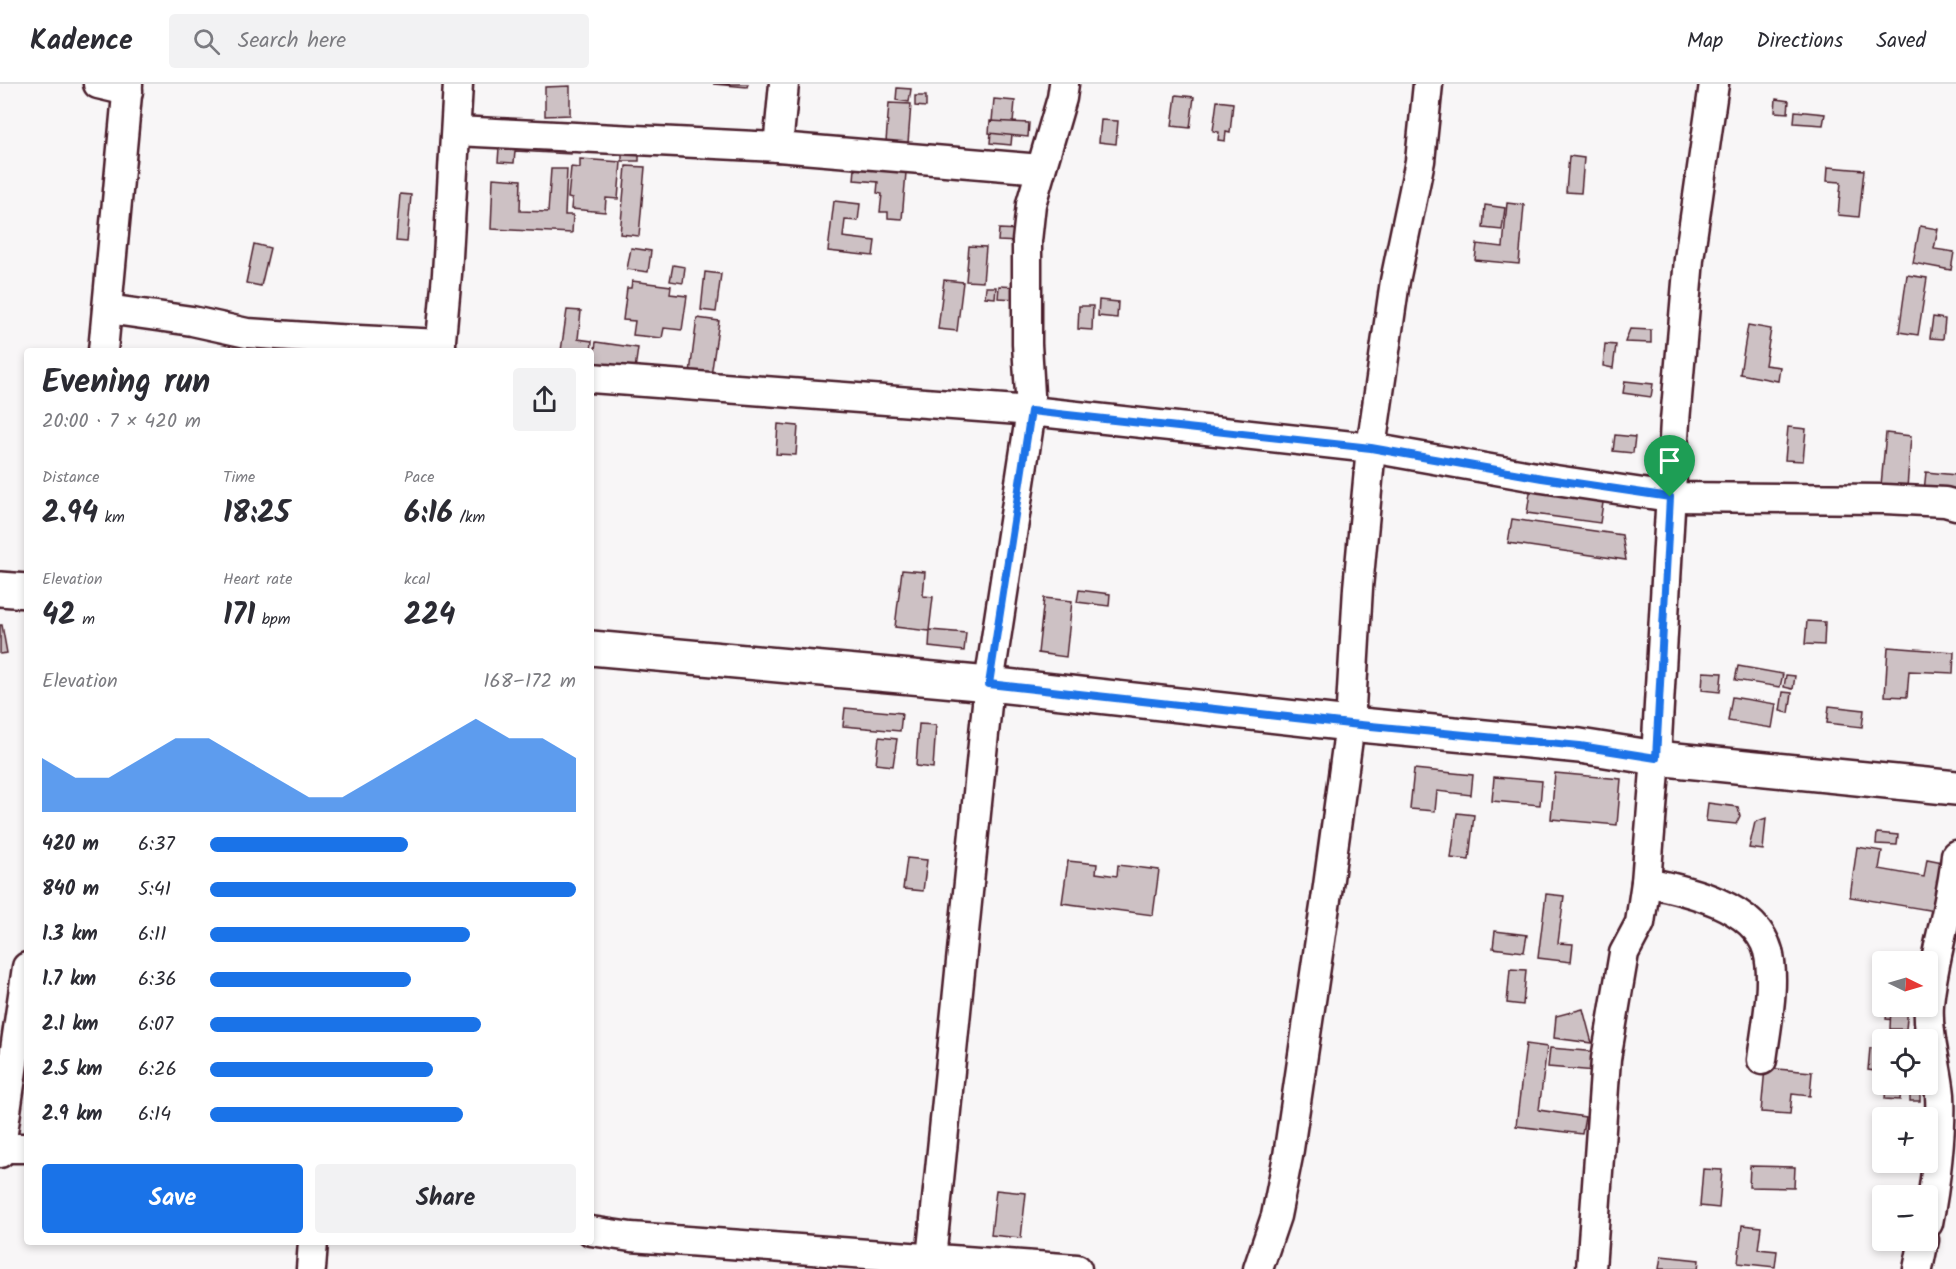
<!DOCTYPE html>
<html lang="en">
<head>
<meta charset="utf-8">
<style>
	body { margin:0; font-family:Kalam,sans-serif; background:#f2f2f3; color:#2b2b33; height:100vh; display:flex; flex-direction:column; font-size:22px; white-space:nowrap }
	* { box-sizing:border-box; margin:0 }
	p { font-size:20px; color:#7c7c81 }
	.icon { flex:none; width:33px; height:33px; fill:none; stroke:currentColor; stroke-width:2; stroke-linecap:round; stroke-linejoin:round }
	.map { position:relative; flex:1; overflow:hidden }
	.details { position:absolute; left:24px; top:264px; width:570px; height:897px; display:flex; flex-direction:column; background:#fff; border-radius:6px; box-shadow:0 3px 9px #0003 }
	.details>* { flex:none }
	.needle { width:39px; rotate:95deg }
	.buttons { position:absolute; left:1872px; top:867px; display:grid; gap:12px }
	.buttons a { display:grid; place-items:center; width:66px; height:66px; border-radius:6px; background:#fff; box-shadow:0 3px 9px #0003; font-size:30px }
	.pin { position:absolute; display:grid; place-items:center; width:51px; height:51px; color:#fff; margin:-62px -26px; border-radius:50% 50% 50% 0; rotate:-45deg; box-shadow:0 0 6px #0007 }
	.pin .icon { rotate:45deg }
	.round { display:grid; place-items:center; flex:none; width:63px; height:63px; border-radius:6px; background:#f2f2f3 }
	.overview { display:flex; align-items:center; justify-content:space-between; height:102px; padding:0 18px }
	h1 { font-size:33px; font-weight:600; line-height:45px }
	.stats { display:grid; grid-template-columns:repeat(3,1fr); gap:9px; height:102px; padding:6px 18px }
	.stats div { display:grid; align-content:center }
	.stats b { font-size:30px; font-weight:600 }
	.stats small { font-size:16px; font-weight:400 }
	.stats p { font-size:16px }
	.chart { height:168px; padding:12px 18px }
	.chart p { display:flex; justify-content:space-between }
	.chart svg { width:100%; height:108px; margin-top:6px; fill:#1a73e8; opacity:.7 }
	.primary-button { display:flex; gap:12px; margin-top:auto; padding:12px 18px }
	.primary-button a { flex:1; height:69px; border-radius:6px; background:#1a73e8; color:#fff; font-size:24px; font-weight:600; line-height:69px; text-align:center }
	.primary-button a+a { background:#f2f2f3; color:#2b2b33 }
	ul { padding:0 18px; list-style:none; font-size:20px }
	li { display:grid; grid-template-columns:96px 72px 1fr; align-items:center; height:45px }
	li i { height:15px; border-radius:8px; background:#1a73e8 }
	header { display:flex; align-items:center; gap:36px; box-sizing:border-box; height:84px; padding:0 30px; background:#fff; border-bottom:2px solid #e1e1e2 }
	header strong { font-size:28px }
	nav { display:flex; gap:33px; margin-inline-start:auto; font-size:21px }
	.search { width:420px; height:54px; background:#f2f2f3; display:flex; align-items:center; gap:15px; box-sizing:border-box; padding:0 21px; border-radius:6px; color:#7c7c81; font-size:22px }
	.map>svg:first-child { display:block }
	.building { fill:#cdc1c4; stroke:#4a1f2b; stroke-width:1.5 }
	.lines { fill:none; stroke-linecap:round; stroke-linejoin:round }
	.minor-casing { stroke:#4a1f2b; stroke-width:33 }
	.tertiary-casing { stroke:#4a1f2b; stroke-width:38 }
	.minor { stroke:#fff; stroke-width:28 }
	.tertiary { stroke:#fff; stroke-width:33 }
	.route-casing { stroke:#fff; stroke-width:12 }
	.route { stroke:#1a73e8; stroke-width:8 }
</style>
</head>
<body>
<header>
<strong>Kadence</strong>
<div class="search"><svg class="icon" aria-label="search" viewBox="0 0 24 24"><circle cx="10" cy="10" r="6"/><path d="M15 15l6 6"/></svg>Search here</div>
<nav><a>Map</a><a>Directions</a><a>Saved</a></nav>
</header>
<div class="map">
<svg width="1956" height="1185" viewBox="0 0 1956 1185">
	<rect width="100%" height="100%" fill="#f8f6f7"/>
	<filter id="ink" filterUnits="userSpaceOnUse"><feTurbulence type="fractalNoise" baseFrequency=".0167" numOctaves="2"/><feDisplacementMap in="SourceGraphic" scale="12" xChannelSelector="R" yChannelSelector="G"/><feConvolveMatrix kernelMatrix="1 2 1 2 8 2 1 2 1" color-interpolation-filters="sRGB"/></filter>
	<g filter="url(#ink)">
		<g class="building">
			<polygon points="713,0 748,0 747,3"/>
			<polygon points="570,2 570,31 545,32 545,3"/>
			<polygon points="897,4 911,5 909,18 896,16"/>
			<polygon points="1176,11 1194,13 1190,44 1172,42"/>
			<polygon points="915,12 926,12 926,23 915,22"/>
			<polygon points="994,15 1015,17 1011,61 990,59"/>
			<polygon points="1776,15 1789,17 1788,29 1775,28"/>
			<polygon points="1217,17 1233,19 1230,49 1226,48 1225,57 1218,56 1219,48 1213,47"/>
			<polygon points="889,19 911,20 908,59 886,58"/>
			<polygon points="1795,27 1825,30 1823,41 1794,39"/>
			<polygon points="1101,36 1118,37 1116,60 1099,58"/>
			<polygon points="990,37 1029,39 1028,53 989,49"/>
			<polygon points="500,50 572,54 571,70 515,67 514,79 498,78"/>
			<rect x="622" y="66" width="17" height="11"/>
			<polygon points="1569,72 1584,74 1581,109 1566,108"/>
			<polygon points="856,73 907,77 902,135 888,134 888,128 880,128 882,110 877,109 878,98 854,96"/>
			<polygon points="580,75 621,78 618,115 606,114 605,128 571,125 572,115 568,114 571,83 580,84"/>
			<polygon points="626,82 645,83 639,152 620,150"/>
			<polygon points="1828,83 1864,86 1859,133 1838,131 1841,98 1827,97"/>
			<polygon points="551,85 567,85 565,131 573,131 572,149 491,145 493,94 521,96 520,127 548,128"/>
			<polygon points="400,110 411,111 407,158 396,157"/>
			<polygon points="834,117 860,120 858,137 845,136 843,153 875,157 873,172 828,167"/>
			<polygon points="1507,119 1524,121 1519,180 1475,176 1477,160 1503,163"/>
			<polygon points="1485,121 1505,124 1502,146 1483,144"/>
			<polygon points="1920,142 1938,145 1934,165 1954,168 1951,186 1913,179"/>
			<polygon points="999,145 1021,146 1020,158 998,157"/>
			<polygon points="254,160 270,164 261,202 246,199"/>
			<polygon points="969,162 986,163 983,198 966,197"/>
			<polygon points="631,164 651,167 648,188 627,185"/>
			<polygon points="673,181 685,183 683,199 670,197"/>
			<polygon points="705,188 721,190 716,228 701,226"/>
			<polygon points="1907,191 1927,194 1918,251 1899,248"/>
			<polygon points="944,196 963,198 957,247 938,245"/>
			<polygon points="632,197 671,202 670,210 687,212 682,246 664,244 662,254 633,251 635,237 623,236 627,204 631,204"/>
			<polygon points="999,202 1019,203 1018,215 998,214"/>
			<polygon points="986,203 996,203 995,214 985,213"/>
			<polygon points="1099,216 1118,218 1117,234 1098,232"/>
			<polygon points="1079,222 1093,222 1092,246 1078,245"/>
			<polygon points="567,226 581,227 578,255 592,257 591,270 591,267 561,267"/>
			<polygon points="1933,233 1945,235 1943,255 1930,254"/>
			<polygon points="697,234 719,237 711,292 690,289"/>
			<polygon points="1748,241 1771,245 1765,281 1780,283 1778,297 1740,290"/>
			<polygon points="1630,245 1651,246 1651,259 1625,258"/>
			<polygon points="596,258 638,264 635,285 593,279"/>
			<polygon points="1605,260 1616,261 1613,284 1603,282"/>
			<polygon points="1625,297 1653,300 1651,313 1623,309"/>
			<polygon points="778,340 798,342 796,371 776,370"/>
			<polygon points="1788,343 1806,345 1803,377 1785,376"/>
			<polygon points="1886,349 1911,352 1907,404 1881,401"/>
			<polygon points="1615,351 1635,353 1633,369 1613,367"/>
			<polygon points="1926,388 1956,391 1956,410 1924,407"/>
			<polygon points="1531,402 1604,412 1600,439 1527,429"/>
			<polygon points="1512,435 1622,451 1626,476 1508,459"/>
			<polygon points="902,486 925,488 923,512 933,513 929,547 895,543"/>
			<polygon points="1079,506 1110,510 1109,522 1077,518"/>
			<polygon points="1044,514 1072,517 1066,573 1038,569"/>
			<polygon points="1807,537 1825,538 1824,561 1805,560"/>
			<polygon points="0,541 2,541 7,569 0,570"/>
			<polygon points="930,546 966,549 964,567 929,563"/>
			<polygon points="1888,563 1954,568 1953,589 1909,587 1907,613 1885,612"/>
			<polygon points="1738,582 1783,590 1780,603 1735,596"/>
			<polygon points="1703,588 1722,589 1720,608 1702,606"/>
			<polygon points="1786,591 1795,592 1793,605 1784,603"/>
			<polygon points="1783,608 1792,609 1789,629 1780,627"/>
			<polygon points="1732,613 1776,620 1772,644 1728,637"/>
			<polygon points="1829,622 1864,626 1862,643 1827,639"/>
			<polygon points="845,624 902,629 900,647 843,642"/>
			<polygon points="919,640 936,641 933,684 916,682"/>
			<polygon points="879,653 897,655 893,682 876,680"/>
			<polygon points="1414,685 1473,691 1471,711 1437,707 1435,727 1410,725"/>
			<polygon points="1555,689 1621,695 1617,741 1551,735"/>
			<polygon points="1494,693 1542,697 1540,721 1492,717"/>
			<polygon points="1708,719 1738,723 1740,732 1736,740 1706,737"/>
			<polygon points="1457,729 1474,731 1469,776 1451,774"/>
			<polygon points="1766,734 1763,766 1749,764 1755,738"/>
			<polygon points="1877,749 1898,751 1897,761 1876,760"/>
			<polygon points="1857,763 1882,767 1879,785 1924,793 1927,775 1948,779 1941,828 1850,813"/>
			<polygon points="907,774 927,776 923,807 903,805"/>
			<polygon points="1068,777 1097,780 1096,789 1117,792 1118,781 1159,786 1153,831 1062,819"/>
			<polygon points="1546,810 1564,812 1558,859 1573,860 1571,878 1538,874"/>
			<polygon points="1495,847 1527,851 1524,868 1493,864"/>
			<polygon points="1510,885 1526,886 1523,921 1507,919"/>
			<polygon points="1888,922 1907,922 1905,937 1886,935"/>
			<polygon points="1891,922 1908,922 1906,945 1890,945"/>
			<polygon points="1583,925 1592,959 1554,954 1556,932"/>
			<polygon points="1526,960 1547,963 1539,1026 1585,1033 1582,1050 1516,1042"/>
			<polygon points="1550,964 1598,968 1596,987 1548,983"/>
			<polygon points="1870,964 1882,966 1882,988 1868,986"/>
			<polygon points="1765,984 1812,988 1810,1012 1792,1010 1790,1030 1761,1028"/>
			<polygon points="1886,1000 1901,1000 1900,1016 1885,1015"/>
			<rect x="1910" y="1005" width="10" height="12"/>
			<polygon points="1750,1082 1795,1083 1794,1104 1749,1103"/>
			<polygon points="1703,1085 1722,1086 1719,1124 1700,1122"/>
			<polygon points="996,1106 1026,1109 1021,1154 991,1151"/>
			<polygon points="1742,1141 1761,1143 1758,1165 1777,1167 1775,1183 1738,1179"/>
			<polygon points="1661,1172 1699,1176 1698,1185 1659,1185"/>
		</g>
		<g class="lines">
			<defs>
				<g id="minor">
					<polyline points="98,0 128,7"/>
					<polyline points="456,47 778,63 1041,85"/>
					<polyline points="778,63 784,0"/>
					<polyline points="107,225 192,237 247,249 337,255 441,260"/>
					<polyline points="103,267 128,0"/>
					<polyline points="440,267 447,190 458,0"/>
					<polyline points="591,294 1031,327 1371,364 1542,394 1670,413 1885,415 1945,418 1956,421"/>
					<path d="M1646,798C1686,806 1755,821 1768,867C1776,898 1766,944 1762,976"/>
					<polyline points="1,1064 27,1064"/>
					<polyline points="0,1069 27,883"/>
					<path d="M1928,1139C1935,1104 1942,1046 1940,1011C1937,981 1927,951 1929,920C1933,871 1952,821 1956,771"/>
					<polyline points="591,1147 631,1153 1077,1185"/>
					<polyline points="311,1185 313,1158"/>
					<polyline points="930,1185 989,600 1031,327 1027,260 1027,157 1031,120 1062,14 1064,0"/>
					<polyline points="1258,1185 1276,1132 1288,1072 1328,802 1350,640 1358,504 1371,364 1395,197 1420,77 1428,0"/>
					<polyline points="1591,1185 1606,975 1624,869 1640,839 1646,798 1656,674 1675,337 1689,175 1714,0"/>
					<polyline points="1918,1185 1924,1156"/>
				</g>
				<g id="tertiary">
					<polyline points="0,505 27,507"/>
					<polyline points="591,564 989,600 1350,640 1580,662 1656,674 1956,704"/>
				</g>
			</defs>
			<use href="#minor" class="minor-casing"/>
			<use href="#tertiary" class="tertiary-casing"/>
			<use href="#minor" class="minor"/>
			<use href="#tertiary" class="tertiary"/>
		</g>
	</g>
	<g class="lines" filter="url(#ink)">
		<defs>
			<polygon id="route" points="1031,327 1371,364 1542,394 1670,413 1656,674 1580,662 1350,640 989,600"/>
		</defs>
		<use href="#route" class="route-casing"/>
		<use href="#route" class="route"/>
	</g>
</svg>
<div class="buttons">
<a><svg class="needle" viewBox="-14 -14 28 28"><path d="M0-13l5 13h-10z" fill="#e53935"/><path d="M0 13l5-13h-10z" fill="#7c7c81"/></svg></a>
<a><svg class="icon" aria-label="locate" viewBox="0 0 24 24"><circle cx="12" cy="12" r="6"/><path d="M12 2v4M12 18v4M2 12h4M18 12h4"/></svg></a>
<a>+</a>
<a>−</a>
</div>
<div class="pin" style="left:1670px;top:413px;background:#1e9e55"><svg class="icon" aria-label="arrive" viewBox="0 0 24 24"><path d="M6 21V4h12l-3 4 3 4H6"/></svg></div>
<section class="details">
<div class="overview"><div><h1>Evening run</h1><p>20:00 · 7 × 420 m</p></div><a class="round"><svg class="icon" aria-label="share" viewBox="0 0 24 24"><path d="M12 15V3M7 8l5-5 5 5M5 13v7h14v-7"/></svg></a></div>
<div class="stats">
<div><p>Distance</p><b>2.94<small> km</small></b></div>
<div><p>Time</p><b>18:25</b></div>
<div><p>Pace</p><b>6:16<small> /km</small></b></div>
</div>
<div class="stats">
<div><p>Elevation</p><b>42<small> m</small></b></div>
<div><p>Heart rate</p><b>171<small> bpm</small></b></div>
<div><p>kcal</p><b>224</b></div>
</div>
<div class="chart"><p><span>Elevation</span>168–172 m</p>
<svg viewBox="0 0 160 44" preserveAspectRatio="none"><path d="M0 44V22L10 30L20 30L30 22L40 14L50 14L60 22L70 30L80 38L90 38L100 30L110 22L120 14L130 6L140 14L150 14L160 22V44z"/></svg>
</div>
<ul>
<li><b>420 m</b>6:37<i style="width:54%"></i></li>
<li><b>840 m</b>5:41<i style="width:100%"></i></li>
<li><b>1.3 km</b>6:11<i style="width:71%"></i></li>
<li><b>1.7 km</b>6:36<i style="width:55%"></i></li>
<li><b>2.1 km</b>6:07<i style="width:74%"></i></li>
<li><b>2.5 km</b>6:26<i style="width:61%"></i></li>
<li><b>2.9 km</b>6:14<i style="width:69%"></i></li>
</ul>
<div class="primary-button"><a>Save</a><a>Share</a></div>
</section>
</div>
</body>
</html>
